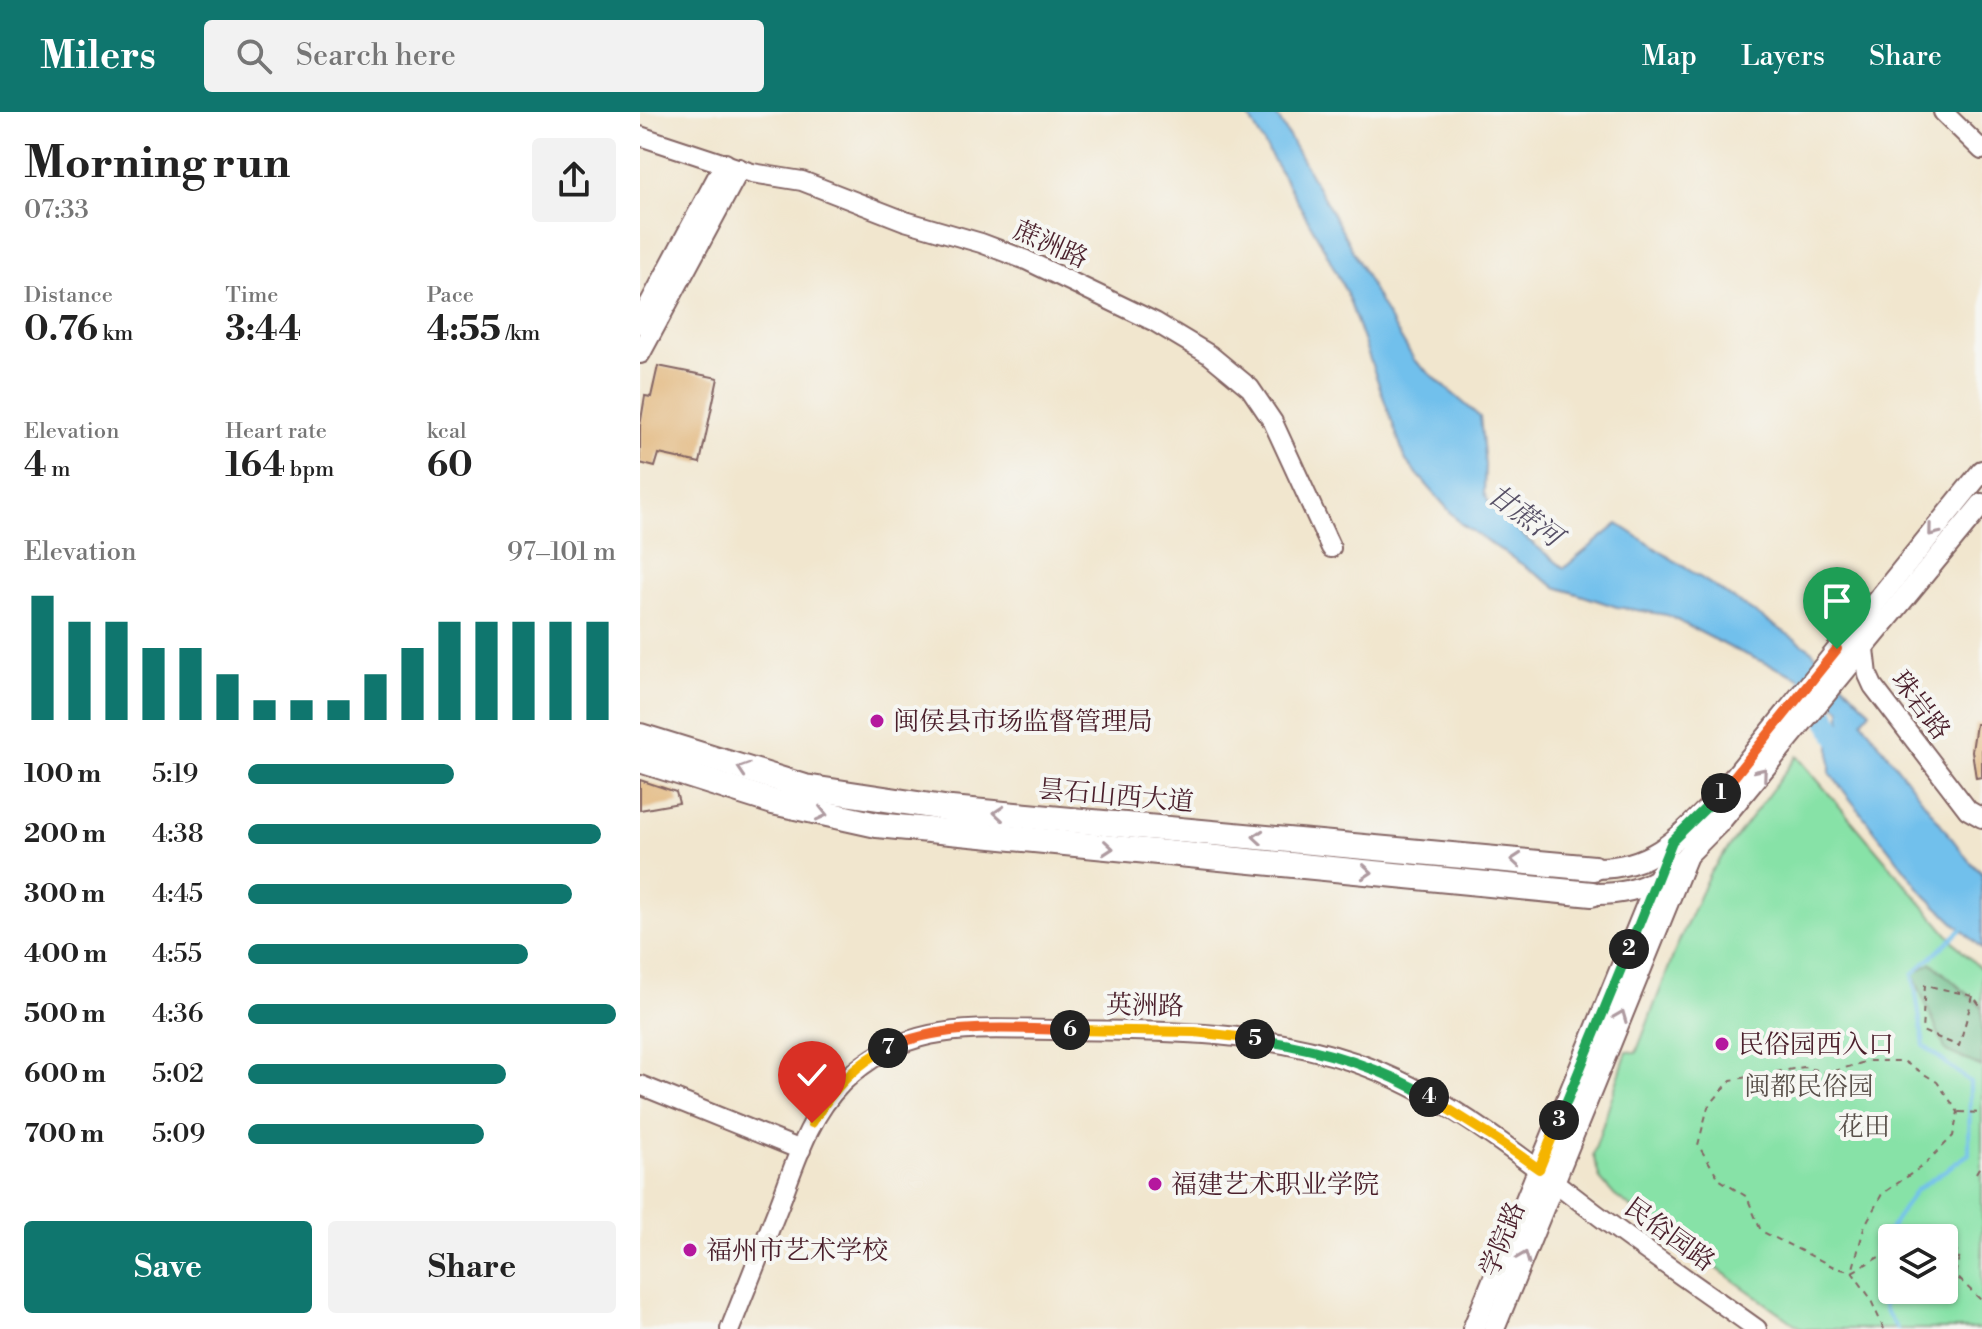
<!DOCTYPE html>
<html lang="en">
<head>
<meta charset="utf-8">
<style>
	body { margin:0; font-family:"Libre Bodoni","Noto Serif SC",serif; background:#f2f2f2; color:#222; height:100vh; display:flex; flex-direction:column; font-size:30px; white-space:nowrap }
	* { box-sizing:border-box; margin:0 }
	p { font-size:26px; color:#767676 }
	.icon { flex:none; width:44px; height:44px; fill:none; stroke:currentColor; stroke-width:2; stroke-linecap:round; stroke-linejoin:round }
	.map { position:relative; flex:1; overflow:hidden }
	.side { display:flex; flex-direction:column; background:#fff; width:640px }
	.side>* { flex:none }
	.tools { position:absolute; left:1238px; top:1112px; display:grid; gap:16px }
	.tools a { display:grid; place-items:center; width:80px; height:80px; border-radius:8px; background:#fff; box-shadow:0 2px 6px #0004; font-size:40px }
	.pin { position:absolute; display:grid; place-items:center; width:68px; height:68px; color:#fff; margin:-82px -34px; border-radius:50% 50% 50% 0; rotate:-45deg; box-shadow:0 0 8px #0007 }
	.pin .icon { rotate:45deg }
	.km { position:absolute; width:40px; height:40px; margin:-20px; border-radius:50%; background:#222; color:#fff; font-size:22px; line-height:40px; text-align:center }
	.round { display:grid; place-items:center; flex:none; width:84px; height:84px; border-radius:8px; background:#f2f2f2 }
	.headline { display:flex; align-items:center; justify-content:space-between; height:136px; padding:0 24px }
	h1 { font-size:44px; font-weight:700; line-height:60px }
	.metrics { display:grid; grid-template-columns:repeat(3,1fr); gap:12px; height:136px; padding:8px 24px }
	.metrics div { display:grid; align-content:center }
	.metrics b { font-size:34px; font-weight:700 }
	.metrics small { font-size:22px; font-weight:400 }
	.metrics p { font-size:22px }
	.chart { height:224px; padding:16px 24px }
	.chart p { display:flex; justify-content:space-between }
	.chart svg { width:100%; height:144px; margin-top:8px; stroke:#0f766e; stroke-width:6 }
	.primary-button { display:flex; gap:16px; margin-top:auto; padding:16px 24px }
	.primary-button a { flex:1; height:92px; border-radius:8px; background:#0f766e; color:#fff; font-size:32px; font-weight:700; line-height:92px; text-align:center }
	.primary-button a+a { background:#f2f2f2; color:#222 }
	ul { padding:0 24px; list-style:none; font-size:26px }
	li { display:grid; grid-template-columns:128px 96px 1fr; align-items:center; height:60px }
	li i { height:20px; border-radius:10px; background:#0f766e }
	header { display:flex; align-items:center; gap:48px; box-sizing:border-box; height:112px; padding:0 40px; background:#0f766e; color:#fff }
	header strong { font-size:38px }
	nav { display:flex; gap:44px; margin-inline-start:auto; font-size:28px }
	.search { width:560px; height:72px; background:#f2f2f2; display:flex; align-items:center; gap:20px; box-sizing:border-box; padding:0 28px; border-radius:8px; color:#767676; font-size:30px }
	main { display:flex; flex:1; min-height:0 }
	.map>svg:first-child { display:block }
	.green { fill:#87e2a7; stroke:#688069; stroke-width:2; fill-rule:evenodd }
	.forest { fill:#6dc08c; stroke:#5c705c; stroke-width:2 }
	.water { fill:#71c0ec; stroke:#5e708c; stroke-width:2 }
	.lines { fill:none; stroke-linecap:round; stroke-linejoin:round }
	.stream { stroke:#71c0ec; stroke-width:4 }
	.river { stroke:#71c0ec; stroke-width:22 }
	.building { fill:#e1b477 }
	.tertiary-casing { stroke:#846564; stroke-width:22 }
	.secondary-casing { stroke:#846564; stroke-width:24 }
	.primary-casing { stroke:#846564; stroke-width:28 }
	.path { stroke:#846564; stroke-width:2; stroke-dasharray:6 6; stroke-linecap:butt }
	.tertiary { stroke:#fff; stroke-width:18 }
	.secondary { stroke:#fff; stroke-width:20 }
	.primary { stroke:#fff; stroke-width:24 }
	.oneway { stroke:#ae9aa0 }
	.split-1-casing { stroke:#fff; stroke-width:16 }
	.split-2-casing { stroke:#fff; stroke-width:16 }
	.split-3-casing { stroke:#fff; stroke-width:16 }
	.split-4-casing { stroke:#fff; stroke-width:16 }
	.split-5-casing { stroke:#fff; stroke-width:16 }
	.split-6-casing { stroke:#fff; stroke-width:16 }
	.split-7-casing { stroke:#fff; stroke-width:16 }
	.split-8-casing { stroke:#fff; stroke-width:16 }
	.split-1 { stroke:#f0652b; stroke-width:10 }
	.split-2 { stroke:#22a559; stroke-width:10 }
	.split-3 { stroke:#22a559; stroke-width:10 }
	.split-4 { stroke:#f5b400; stroke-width:10 }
	.split-5 { stroke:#22a559; stroke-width:10 }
	.split-6 { stroke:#f5b400; stroke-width:10 }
	.split-7 { stroke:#f0652b; stroke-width:10 }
	.split-8 { stroke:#f5b400; stroke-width:10 }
	.poi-dot { fill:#b5179e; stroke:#f6f6f2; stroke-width:3 }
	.labels { text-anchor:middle; stroke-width:8; stroke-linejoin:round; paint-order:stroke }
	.street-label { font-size:26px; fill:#4a1f2b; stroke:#f6f6f2 }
	.poi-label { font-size:26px; fill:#4a1f2b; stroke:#f6f6f2; text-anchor:start }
	.park-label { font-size:26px; fill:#59504a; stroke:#f6f6f2 }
	.water-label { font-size:28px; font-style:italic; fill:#564f65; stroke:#f6f6f2 }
</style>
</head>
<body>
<header>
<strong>Milers</strong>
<div class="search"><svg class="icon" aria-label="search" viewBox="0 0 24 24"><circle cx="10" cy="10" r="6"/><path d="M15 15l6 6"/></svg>Search here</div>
<nav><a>Map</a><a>Layers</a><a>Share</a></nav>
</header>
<main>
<section class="side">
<div class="headline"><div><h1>Morning run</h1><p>07:33</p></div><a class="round"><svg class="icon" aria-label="share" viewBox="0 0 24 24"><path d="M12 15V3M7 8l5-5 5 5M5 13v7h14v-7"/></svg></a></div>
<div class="metrics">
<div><p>Distance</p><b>0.76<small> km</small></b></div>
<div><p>Time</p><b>3:44</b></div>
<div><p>Pace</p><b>4:55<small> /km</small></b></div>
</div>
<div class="metrics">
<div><p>Elevation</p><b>4<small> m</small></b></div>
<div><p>Heart rate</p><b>164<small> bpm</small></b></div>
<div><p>kcal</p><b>60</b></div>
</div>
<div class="chart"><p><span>Elevation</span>97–101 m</p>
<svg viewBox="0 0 160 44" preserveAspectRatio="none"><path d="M5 44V6M15 44V14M25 44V14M35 44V22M45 44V22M55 44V30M65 44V38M75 44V38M85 44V38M95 44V30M105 44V22M115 44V14M125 44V14M135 44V14M145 44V14M155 44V14"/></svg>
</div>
<ul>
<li><b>100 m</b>5:19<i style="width:56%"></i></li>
<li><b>200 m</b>4:38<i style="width:96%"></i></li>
<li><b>300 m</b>4:45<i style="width:88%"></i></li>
<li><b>400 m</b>4:55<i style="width:76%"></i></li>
<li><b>500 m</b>4:36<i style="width:100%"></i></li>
<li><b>600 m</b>5:02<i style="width:70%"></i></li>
<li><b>700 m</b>5:09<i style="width:64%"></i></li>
</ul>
<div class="primary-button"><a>Save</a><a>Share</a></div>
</section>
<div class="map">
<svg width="1342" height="1217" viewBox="0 0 1342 1217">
	<rect width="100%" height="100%" fill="#f6f6f2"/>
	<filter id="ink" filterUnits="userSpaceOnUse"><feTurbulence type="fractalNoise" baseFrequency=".0125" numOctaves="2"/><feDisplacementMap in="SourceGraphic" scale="16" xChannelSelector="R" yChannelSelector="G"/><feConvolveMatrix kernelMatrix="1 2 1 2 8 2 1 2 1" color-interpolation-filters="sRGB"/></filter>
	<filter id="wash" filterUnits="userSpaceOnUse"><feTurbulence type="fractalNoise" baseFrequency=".006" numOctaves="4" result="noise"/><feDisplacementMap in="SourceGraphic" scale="32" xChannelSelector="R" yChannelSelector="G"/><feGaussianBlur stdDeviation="1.8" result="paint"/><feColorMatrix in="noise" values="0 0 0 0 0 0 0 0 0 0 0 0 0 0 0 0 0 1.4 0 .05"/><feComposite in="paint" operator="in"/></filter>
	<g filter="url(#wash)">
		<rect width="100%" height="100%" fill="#f1e6ce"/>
		<path class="green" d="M1157,644L1321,838L1342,858V1217H1162L975,1084L960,1067L953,1043L987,939L996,941L1037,834L1069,762ZM1252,1126H1304V1178H1252Z"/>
		<polygon class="forest" points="1292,851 1342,895 1342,955 1306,939 1273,862"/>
		<polygon class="water" points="606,0 635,0 699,113 745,200 775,249 840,305 845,353 844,381 851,395 887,427 924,456 978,412 1169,536 1230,599 1222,609 1330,750 1342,761 1342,837 1283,781 1190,661 1190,632 1201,618 1201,597 1160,566 1091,536 1027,503 977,495 916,475 820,411 766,349 706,180 684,136"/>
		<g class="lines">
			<polyline class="stream" points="1257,1217 1244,1196 1242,1129 1276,1078 1329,1042 1330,970 1284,934 1273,862 1324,815"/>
			<polyline class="river" points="1169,575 1212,649"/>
		</g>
		<g id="blocks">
			<g class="building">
				<polygon points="18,254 78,266 60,351 19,342 15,355 0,351 0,314 5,284 11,285"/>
				<polygon points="1336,612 1342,612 1342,665 1336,666 1332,639"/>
				<polygon points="0,668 36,680 39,691 0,698"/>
			</g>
		</g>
	</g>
	<g filter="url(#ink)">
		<use href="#blocks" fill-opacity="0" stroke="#846564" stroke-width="2"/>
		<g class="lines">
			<defs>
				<g id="tertiary">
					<polyline points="1303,0 1342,38"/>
					<polyline points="0,24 112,61 162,69 265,109 341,131 386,148 515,210 570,243 610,276 633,310 691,436"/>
					<polyline points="1225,537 1228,563 1233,574 1328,698 1342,706"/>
					<polyline points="0,973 161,1038"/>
					<path d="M90,1217C107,1175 123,1133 140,1091C156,1049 169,1004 202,971C265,909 331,917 413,918C515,919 616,917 714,950C805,981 883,1046 959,1104C1011,1143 1064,1179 1117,1217"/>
				</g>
				<g id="secondary">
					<polyline points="0,211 85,52"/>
					<polyline points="0,241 99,57"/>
					<path d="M954,756C1011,757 1038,727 1075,689L1342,359"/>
					<path d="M952,782C1017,784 1036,753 1079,711L1342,392"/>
					<polyline points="833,1217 1019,763"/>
					<polyline points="854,1217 1046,746"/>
				</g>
				<g id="primary">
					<polyline points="0,624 165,675 311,697 954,756"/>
					<polyline points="0,648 133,690 237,713 952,782"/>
				</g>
			</defs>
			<use href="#tertiary" class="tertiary-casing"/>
			<use href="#secondary" class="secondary-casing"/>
			<use href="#primary" class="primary-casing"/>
			<g class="path">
				<polyline points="1333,884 1319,934 1282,919 1285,873 1333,884 1342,896"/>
				<polyline points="1319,1000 1342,1001"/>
				<polyline points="1336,1061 1342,1051"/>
				<polyline points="1282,1126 1282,1123 1297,1126"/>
				<polyline points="1304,1128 1320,1142 1315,1163 1342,1189"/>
				<polyline points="1244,1217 1229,1184 1212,1160 1194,1155 1121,1119 1107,1085 1080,1068 1058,1033 1068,995 1091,968 1164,955 1188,961 1228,949 1263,949 1297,970 1318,1000 1313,1024 1284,1053 1242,1082 1225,1113 1212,1160 1248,1140 1252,1151"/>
			</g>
			<use href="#tertiary" class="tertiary"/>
			<use href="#secondary" class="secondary"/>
			<use href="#primary" class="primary"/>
		</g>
		<defs><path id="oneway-chevron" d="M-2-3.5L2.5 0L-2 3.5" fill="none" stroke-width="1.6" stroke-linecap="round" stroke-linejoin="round" transform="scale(2)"/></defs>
		<g class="oneway">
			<use href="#oneway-chevron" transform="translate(1293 419) rotate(129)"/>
			<use href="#oneway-chevron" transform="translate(103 657) rotate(-162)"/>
			<use href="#oneway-chevron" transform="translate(1122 661) rotate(-50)"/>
			<use href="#oneway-chevron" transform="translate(359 701) rotate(-175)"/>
			<use href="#oneway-chevron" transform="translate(182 702) rotate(13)"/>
			<use href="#oneway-chevron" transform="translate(618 725) rotate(-175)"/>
			<use href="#oneway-chevron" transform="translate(468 736) rotate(5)"/>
			<use href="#oneway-chevron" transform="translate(876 748) rotate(-175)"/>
			<use href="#oneway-chevron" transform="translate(727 760) rotate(5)"/>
			<use href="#oneway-chevron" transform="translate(981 904) rotate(-68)"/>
			<use href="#oneway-chevron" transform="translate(884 1145) rotate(-68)"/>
		</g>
	</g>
	<g class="lines" filter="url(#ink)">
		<defs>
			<polyline id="split-1" points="1081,681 1197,537"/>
			<polyline id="split-2" points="989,837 1032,729 1081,681"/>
			<polyline id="split-3" points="919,1008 989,837"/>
			<polyline id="split-4" points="789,985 862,1031 899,1057 919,1008"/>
			<path id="split-5" d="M615,927C675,936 736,952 789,985"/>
			<polyline id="split-6" points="430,918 555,920 615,927"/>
			<path id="split-7" d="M248,936C304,910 370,917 430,918"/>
			<path id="split-8" d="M172,1011C190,981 216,951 248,936"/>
		</defs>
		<use href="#split-1" class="split-1-casing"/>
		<use href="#split-2" class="split-2-casing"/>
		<use href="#split-3" class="split-3-casing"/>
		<use href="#split-4" class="split-4-casing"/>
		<use href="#split-5" class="split-5-casing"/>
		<use href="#split-6" class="split-6-casing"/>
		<use href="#split-7" class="split-7-casing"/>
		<use href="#split-8" class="split-8-casing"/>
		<use href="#split-1" class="split-1"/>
		<use href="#split-2" class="split-2"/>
		<use href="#split-3" class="split-3"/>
		<use href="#split-4" class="split-4"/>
		<use href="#split-5" class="split-5"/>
		<use href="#split-6" class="split-6"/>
		<use href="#split-7" class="split-7"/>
		<use href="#split-8" class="split-8"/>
	</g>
	<g class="poi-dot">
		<circle cx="237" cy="609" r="8"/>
		<circle cx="1082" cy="932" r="8"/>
		<circle cx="515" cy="1072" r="8"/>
		<circle cx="50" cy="1138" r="8"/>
	</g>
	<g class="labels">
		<g class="street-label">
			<text transform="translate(411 132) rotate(24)" y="9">蔗洲路</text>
			<text transform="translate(1281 593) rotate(53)" y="9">珠岩路</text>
			<text transform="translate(476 683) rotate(5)" y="9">昙石山西大道</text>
			<text transform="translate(505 893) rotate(1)" y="9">英洲路</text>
			<text transform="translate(1030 1122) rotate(36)" y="9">民俗园路</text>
			<text transform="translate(862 1127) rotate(-68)" y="9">学院路</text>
		</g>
		<g class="poi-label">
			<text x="253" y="618">闽侯县市场监督管理局</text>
			<text x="1098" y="941">民俗园西入口</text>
			<text x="531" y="1081">福建艺术职业学院</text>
			<text x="66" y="1147">福州市艺术学校</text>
		</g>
		<g class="park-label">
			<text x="1169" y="983">闽都民俗园</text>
			<text x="1224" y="1023">花田</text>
		</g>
		<g class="water-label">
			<text transform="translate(885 403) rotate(36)" y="10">甘蔗河</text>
		</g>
	</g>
</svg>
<div class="tools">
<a><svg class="icon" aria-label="layers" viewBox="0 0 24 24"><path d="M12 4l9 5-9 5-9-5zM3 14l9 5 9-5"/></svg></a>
</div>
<div class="pin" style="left:1197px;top:537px;background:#1e9e55"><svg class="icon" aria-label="arrive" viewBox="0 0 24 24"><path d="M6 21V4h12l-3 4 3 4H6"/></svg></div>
<div class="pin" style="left:172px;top:1011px;background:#d93025"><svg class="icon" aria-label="check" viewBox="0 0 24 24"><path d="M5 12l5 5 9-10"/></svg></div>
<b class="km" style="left:1081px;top:681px">1</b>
<b class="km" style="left:989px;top:837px">2</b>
<b class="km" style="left:919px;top:1008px">3</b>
<b class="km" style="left:789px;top:985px">4</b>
<b class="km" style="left:615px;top:927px">5</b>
<b class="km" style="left:430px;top:918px">6</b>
<b class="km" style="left:248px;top:936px">7</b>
</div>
</main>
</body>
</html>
